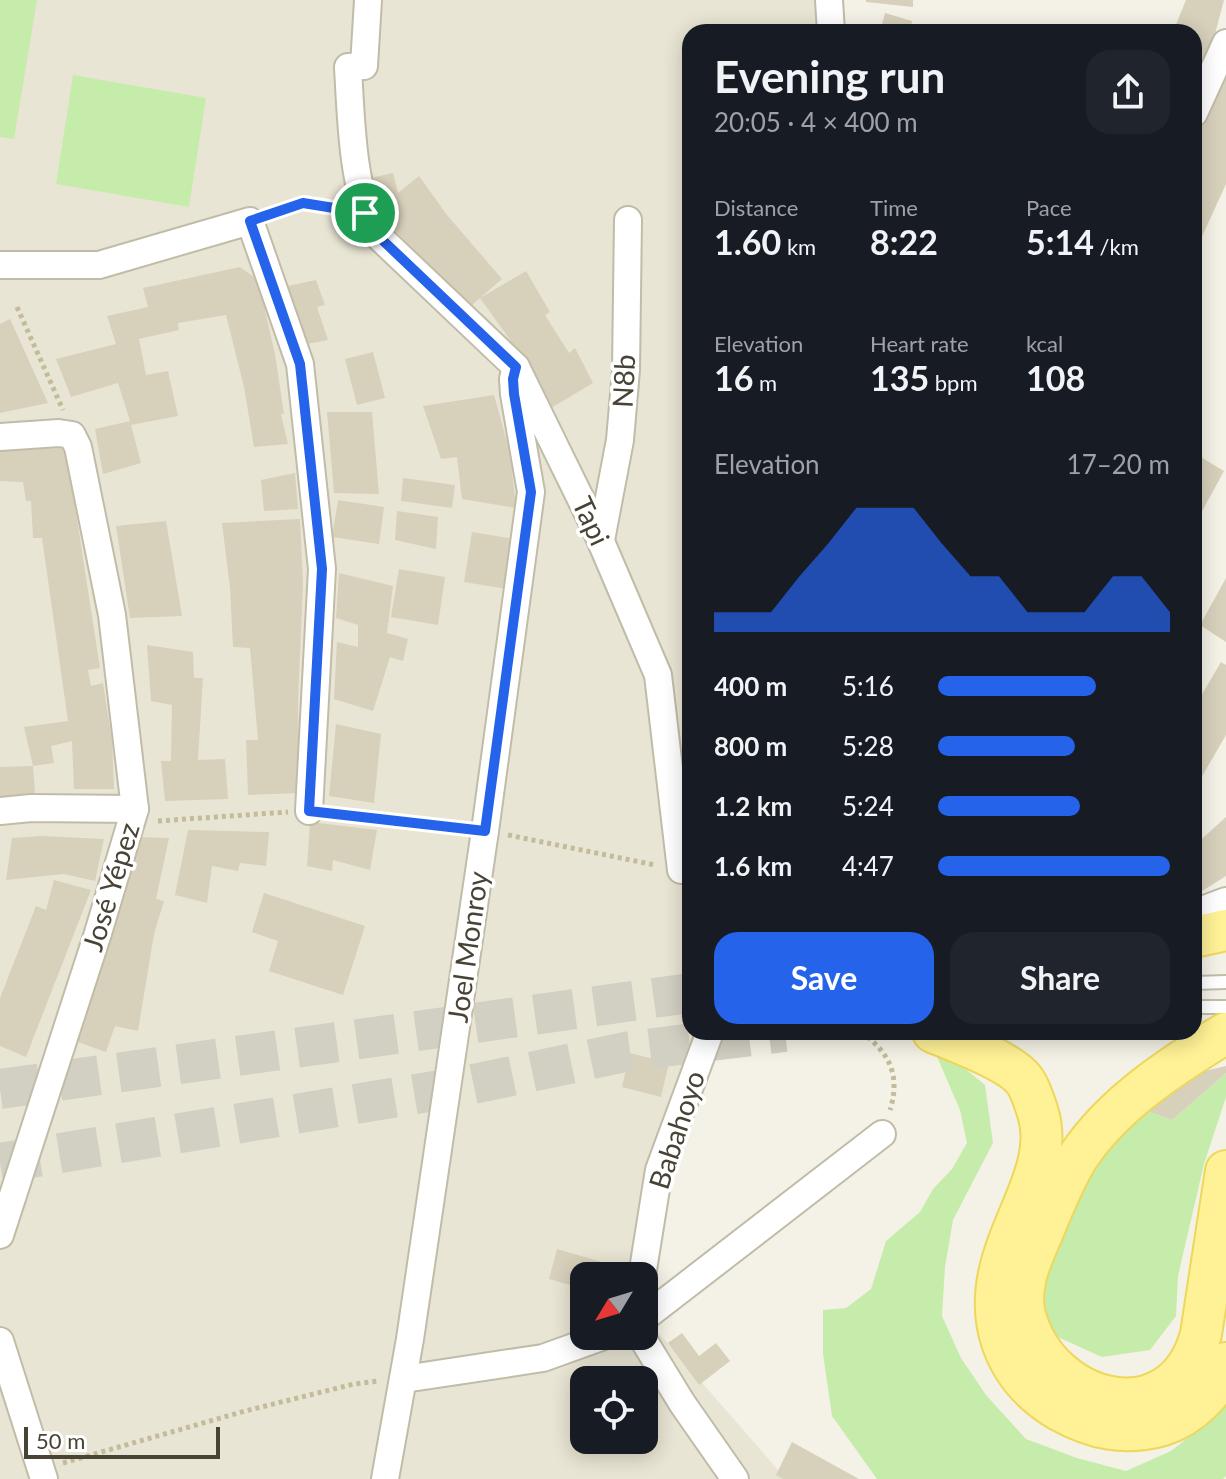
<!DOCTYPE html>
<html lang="en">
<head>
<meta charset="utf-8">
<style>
	body { margin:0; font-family:Lato,sans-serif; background:#20242c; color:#f1f3f6; height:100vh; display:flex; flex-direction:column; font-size:30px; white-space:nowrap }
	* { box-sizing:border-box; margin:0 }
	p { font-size:26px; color:#9ea1a6 }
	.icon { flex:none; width:44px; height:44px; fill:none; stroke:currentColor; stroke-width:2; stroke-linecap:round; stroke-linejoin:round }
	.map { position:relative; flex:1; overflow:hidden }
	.details { position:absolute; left:682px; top:24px; width:520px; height:1016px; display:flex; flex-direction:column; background:#171b24; border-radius:24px; box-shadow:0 4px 20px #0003 }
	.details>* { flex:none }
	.needle { width:52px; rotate:232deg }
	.controls { position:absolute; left:570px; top:1262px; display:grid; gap:16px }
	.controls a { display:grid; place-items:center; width:88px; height:88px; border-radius:16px; background:#171b24; box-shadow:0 4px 20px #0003; font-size:40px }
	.scale { position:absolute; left:24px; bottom:20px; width:196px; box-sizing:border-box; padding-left:8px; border:4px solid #484335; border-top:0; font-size:22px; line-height:28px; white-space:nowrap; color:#484335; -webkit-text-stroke:6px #fff; paint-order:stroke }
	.pin { position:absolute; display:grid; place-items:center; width:68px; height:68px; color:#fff; margin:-34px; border:4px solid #fff; border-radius:50%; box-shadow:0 2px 8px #0007 }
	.round { display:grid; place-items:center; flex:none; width:84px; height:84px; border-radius:24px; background:#20242c }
	.overview { display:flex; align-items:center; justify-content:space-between; height:136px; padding:0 32px }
	h1 { font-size:44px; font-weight:700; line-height:60px }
	.stats { display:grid; grid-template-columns:repeat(3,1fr); gap:12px; height:136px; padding:8px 32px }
	.stats div { display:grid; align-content:center }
	.stats b { font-size:34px; font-weight:700 }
	.stats small { font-size:22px; font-weight:400 }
	.stats p { font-size:22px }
	.chart { height:224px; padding:16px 32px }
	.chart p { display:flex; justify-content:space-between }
	.chart svg { width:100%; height:144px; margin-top:8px; fill:#2563eb; opacity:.7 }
	.action { display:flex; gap:16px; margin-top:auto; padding:16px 32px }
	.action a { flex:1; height:92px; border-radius:24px; background:#2563eb; color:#fff; font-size:32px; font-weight:700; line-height:92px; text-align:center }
	.action a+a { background:#20242c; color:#f1f3f6 }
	ul { padding:0 32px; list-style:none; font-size:26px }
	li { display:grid; grid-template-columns:128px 96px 1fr; align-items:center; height:60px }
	li i { height:20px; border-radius:10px; background:#2563eb }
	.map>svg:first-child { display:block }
	.residential { fill:#e9e5d4; fill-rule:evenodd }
	.green { fill:#c6ecac }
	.building { fill:#d7d0bb }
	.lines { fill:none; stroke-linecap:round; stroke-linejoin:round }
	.primary-tunnel { stroke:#d2cfc3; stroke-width:40; stroke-dasharray:40 20; stroke-linecap:butt }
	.lane-casing { stroke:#c1bca8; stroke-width:16 }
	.street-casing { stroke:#c1bca8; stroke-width:30 }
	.primary-casing { stroke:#edd75c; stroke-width:44 }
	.path { stroke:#c4bb98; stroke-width:5; stroke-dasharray:4 4; stroke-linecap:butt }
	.lane { stroke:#fff; stroke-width:12 }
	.street { stroke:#fff; stroke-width:26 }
	.primary { stroke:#fff195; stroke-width:40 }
	.route-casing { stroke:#fff; stroke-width:16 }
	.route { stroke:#2563eb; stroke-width:10 }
	.labels { text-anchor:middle; stroke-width:7; stroke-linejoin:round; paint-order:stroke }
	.street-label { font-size:28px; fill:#484335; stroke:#fff }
</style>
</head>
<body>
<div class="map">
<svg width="1226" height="1479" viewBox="0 0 1226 1479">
	<rect width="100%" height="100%" fill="#f4f2e6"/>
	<path class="residential" d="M0,0H824L827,32H690V1032H710L636,1276H584V1336H644V1316L786,1479H0ZM584,1380H644V1440H584Z"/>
	<g class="green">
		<polygon points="0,0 37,0 14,139 0,137"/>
		<polygon points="73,75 206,98 189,207 56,184"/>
		<polygon points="935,1052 957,1062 985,1085 993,1143 953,1220 945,1267 942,1316 961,1358 986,1395 1026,1439 1077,1458 1126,1471 1171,1451 1203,1426 1226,1388 1226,1476 1223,1479 877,1479 832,1416 823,1354 823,1310 846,1308 871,1289 886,1241 920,1212 933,1189 952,1169 967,1143 960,1110"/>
		<polygon points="1226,1073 1226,1097 1204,1164 1178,1276 1176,1316 1150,1350 1102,1357 1040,1329 1033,1273 1091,1164 1140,1108 1172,1120"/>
	</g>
	<g class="building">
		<polygon points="866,0 913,0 913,7 866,2"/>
		<polygon points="1186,0 1224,0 1215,34 1194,76 1194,32 1173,32"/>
		<polygon points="885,13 912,21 910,32 880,32"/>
		<polygon points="1226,66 1226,184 1194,254 1194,136"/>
		<polygon points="393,173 398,193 419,176 447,215 502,279 480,298 526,271 550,312 545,315 569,353 575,348 593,383 551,408 508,337 480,298 471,306 407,244 379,211 371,178"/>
		<polygon points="240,267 258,280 275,354 284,414 281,414 288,444 254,447 244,387 226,315 178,323 179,330 139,339 146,375 168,371 178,416 131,425 141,463 103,474 95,429 130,421 118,383 71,397 56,359 116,344 107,316 148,307 143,288"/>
		<polygon points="316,280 325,305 317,307 328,340 307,344 288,286"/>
		<polygon points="10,319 48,403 0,413 0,324"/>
		<polygon points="373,352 385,398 357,405 345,359"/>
		<polygon points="494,395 510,453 516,508 462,499 457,457 441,459 423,406"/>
		<polygon points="327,412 372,412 379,494 334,493"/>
		<polygon points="62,448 66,455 74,500 100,668 88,670 91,686 103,683 112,741 114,789 74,789 72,741 51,746 54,763 33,766 35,793 0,798 0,767 33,766 24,727 68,721 42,538 33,538 31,501 26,501 23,482 0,481 0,451"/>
		<polygon points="1194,453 1224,471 1194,526"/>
		<polygon points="295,473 298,509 264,511 261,480"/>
		<polygon points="403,478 455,485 452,508 401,501"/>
		<polygon points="338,500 384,507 379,544 332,537"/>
		<polygon points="397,511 438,517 436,549 395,540"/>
		<polygon points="300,519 303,584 298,701 299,793 248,795 246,740 258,740 250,648 233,647 230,588 222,523"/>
		<polygon points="166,521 182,616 130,618 116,526"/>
		<polygon points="472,532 515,539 507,589 464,582"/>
		<polygon points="399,569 445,577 438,625 391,617"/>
		<polygon points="339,573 393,586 387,633 408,639 403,661 390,657 373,711 334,699 337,642 358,647 358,625 336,618"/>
		<polygon points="1226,578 1226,642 1200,625"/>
		<polygon points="147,645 193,652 194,678 203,678 198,760 225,759 228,799 165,801 161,761 171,761 172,705 151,701"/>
		<polygon points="1221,662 1226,665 1226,735 1194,790 1194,708"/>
		<polygon points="336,724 381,734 374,803 329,796"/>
		<polygon points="1226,817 1226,876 1194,896 1194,846"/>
		<polygon points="310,822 377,830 370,870 333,860 332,871 307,866"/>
		<polygon points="188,830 269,832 266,866 240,863 238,871 212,866 207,903 175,895"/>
		<polygon points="42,836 104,839 95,881 64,874 6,880 12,838"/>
		<polygon points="139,837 169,838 156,899 164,901 154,934 138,1031 115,1026 106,1052 75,1041"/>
		<polygon points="54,880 91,890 26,1057 0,1046 0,998 36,906 46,910"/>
		<polygon points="264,893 365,926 343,995 269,971 278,941 252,932"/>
		<polygon points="630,1053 669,1063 661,1097 622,1087"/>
		<polygon points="1226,1066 1226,1073 1172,1120 1140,1108 1196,1073"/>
		<polygon points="557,1249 629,1270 627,1276 584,1276 584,1289 549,1279"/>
		<polygon points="682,1333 699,1356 716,1343 730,1361 699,1385 668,1343"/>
		<polygon points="792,1442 859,1479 783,1479 776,1475"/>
	</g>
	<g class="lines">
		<g class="primary-tunnel">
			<polyline points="0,1089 690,993"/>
			<polyline points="0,1163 464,1086 630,1051 785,1032"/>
		</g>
		<defs>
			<g id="lane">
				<polyline points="1194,983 1226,982"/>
				<polyline points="1194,1007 1226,1007"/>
			</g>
			<g id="street">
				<path d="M368,0L364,66L348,67C351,119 352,186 375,233L516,367L596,530L658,675L681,870"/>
				<polyline points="829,0 831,32"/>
				<polyline points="1194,113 1226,43"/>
				<polyline points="0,265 99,265 250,221 300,364 322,569 309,811"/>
				<polyline points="0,437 59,433 72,435 78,447 112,615 135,809 98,933 0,1235"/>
				<polyline points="601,540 620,440 626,370 628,220"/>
				<polyline points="0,811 31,808 135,809"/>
				<polyline points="1194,913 1226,901"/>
				<polyline points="642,1276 659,1170 710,1032"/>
				<polyline points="644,1318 882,1134"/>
				<polyline points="641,1336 682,1403 735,1479"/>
				<polyline points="0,1341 44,1479"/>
				<polyline points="404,1379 543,1358 604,1336"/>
				<polyline points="385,1479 410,1339 485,831 531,492 514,394 513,379 516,367"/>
			</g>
			<g id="primary">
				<polyline points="1194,937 1226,930"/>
				<path d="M933,1032C956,1042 1009,1060 1024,1080C1030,1087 1035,1104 1038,1113C1060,1184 972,1253 1002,1342C1012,1371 1032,1394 1059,1410C1093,1429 1125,1436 1163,1425C1191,1416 1216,1391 1226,1363"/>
				<path d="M1226,1033C1173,1065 1113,1104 1078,1157C1063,1181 1053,1208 1042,1234C1031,1259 1018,1287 1025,1315C1049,1406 1174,1437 1201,1334L1226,1171"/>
			</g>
		</defs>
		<use href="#lane" class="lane-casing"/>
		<use href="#street" class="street-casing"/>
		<use href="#primary" class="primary-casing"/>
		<g class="path">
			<polyline points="272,213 303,203 340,209"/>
			<polyline points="17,307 63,410"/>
			<polyline points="333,813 463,828"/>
			<polyline points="158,821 288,812"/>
			<polyline points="508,835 655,865"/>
			<path d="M861,1032C889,1052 901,1075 890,1110"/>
			<polyline points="63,1463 245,1411 354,1384 378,1381"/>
		</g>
		<use href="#lane" class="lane"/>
		<use href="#street" class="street"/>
		<use href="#primary" class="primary"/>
	</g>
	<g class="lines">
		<defs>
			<polygon id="route" points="303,203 365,213 375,233 516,367 513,379 514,394 531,492 485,831 309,811 322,569 300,364 250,221"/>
		</defs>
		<use href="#route" class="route-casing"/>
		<use href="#route" class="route"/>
	</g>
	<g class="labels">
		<g class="street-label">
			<text transform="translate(624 381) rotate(-87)" y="10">N8b</text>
			<text transform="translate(591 521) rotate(65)" y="10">Tapi</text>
			<text transform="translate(111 887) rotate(-73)" y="10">José Yépez</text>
			<text transform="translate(468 947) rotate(-82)" y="10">Joel Monroy</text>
			<text transform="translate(677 1130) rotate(-72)" y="10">Babahoyo</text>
		</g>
	</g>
</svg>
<div class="controls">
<a><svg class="needle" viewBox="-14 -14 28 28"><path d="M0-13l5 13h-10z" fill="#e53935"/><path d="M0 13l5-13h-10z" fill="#9ea1a6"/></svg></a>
<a><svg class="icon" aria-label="locate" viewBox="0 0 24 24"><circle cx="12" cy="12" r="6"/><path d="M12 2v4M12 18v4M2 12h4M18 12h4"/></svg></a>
</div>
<div class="scale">50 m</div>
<div class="pin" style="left:365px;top:213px;background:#1e9e55"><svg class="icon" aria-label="arrive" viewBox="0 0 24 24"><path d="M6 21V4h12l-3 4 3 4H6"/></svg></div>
<section class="details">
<div class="overview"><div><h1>Evening run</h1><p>20:05 · 4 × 400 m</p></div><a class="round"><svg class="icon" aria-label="share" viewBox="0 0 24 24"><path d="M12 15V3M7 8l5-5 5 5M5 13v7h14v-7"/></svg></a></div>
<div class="stats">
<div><p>Distance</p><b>1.60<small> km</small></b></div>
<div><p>Time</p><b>8:22</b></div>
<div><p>Pace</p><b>5:14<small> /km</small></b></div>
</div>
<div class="stats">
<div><p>Elevation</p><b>16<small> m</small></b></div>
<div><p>Heart rate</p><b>135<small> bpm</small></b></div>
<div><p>kcal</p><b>108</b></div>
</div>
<div class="chart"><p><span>Elevation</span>17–20 m</p>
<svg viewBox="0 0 160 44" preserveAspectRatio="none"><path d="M0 44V38L10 38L20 38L30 27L40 17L50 6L60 6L70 6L80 17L90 27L100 27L110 38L120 38L130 38L140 27L150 27L160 38V44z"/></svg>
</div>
<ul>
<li><b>400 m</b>5:16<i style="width:68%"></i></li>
<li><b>800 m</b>5:28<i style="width:59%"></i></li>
<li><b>1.2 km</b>5:24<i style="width:61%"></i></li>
<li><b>1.6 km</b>4:47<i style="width:100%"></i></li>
</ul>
<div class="action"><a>Save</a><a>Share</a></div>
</section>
</div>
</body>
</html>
